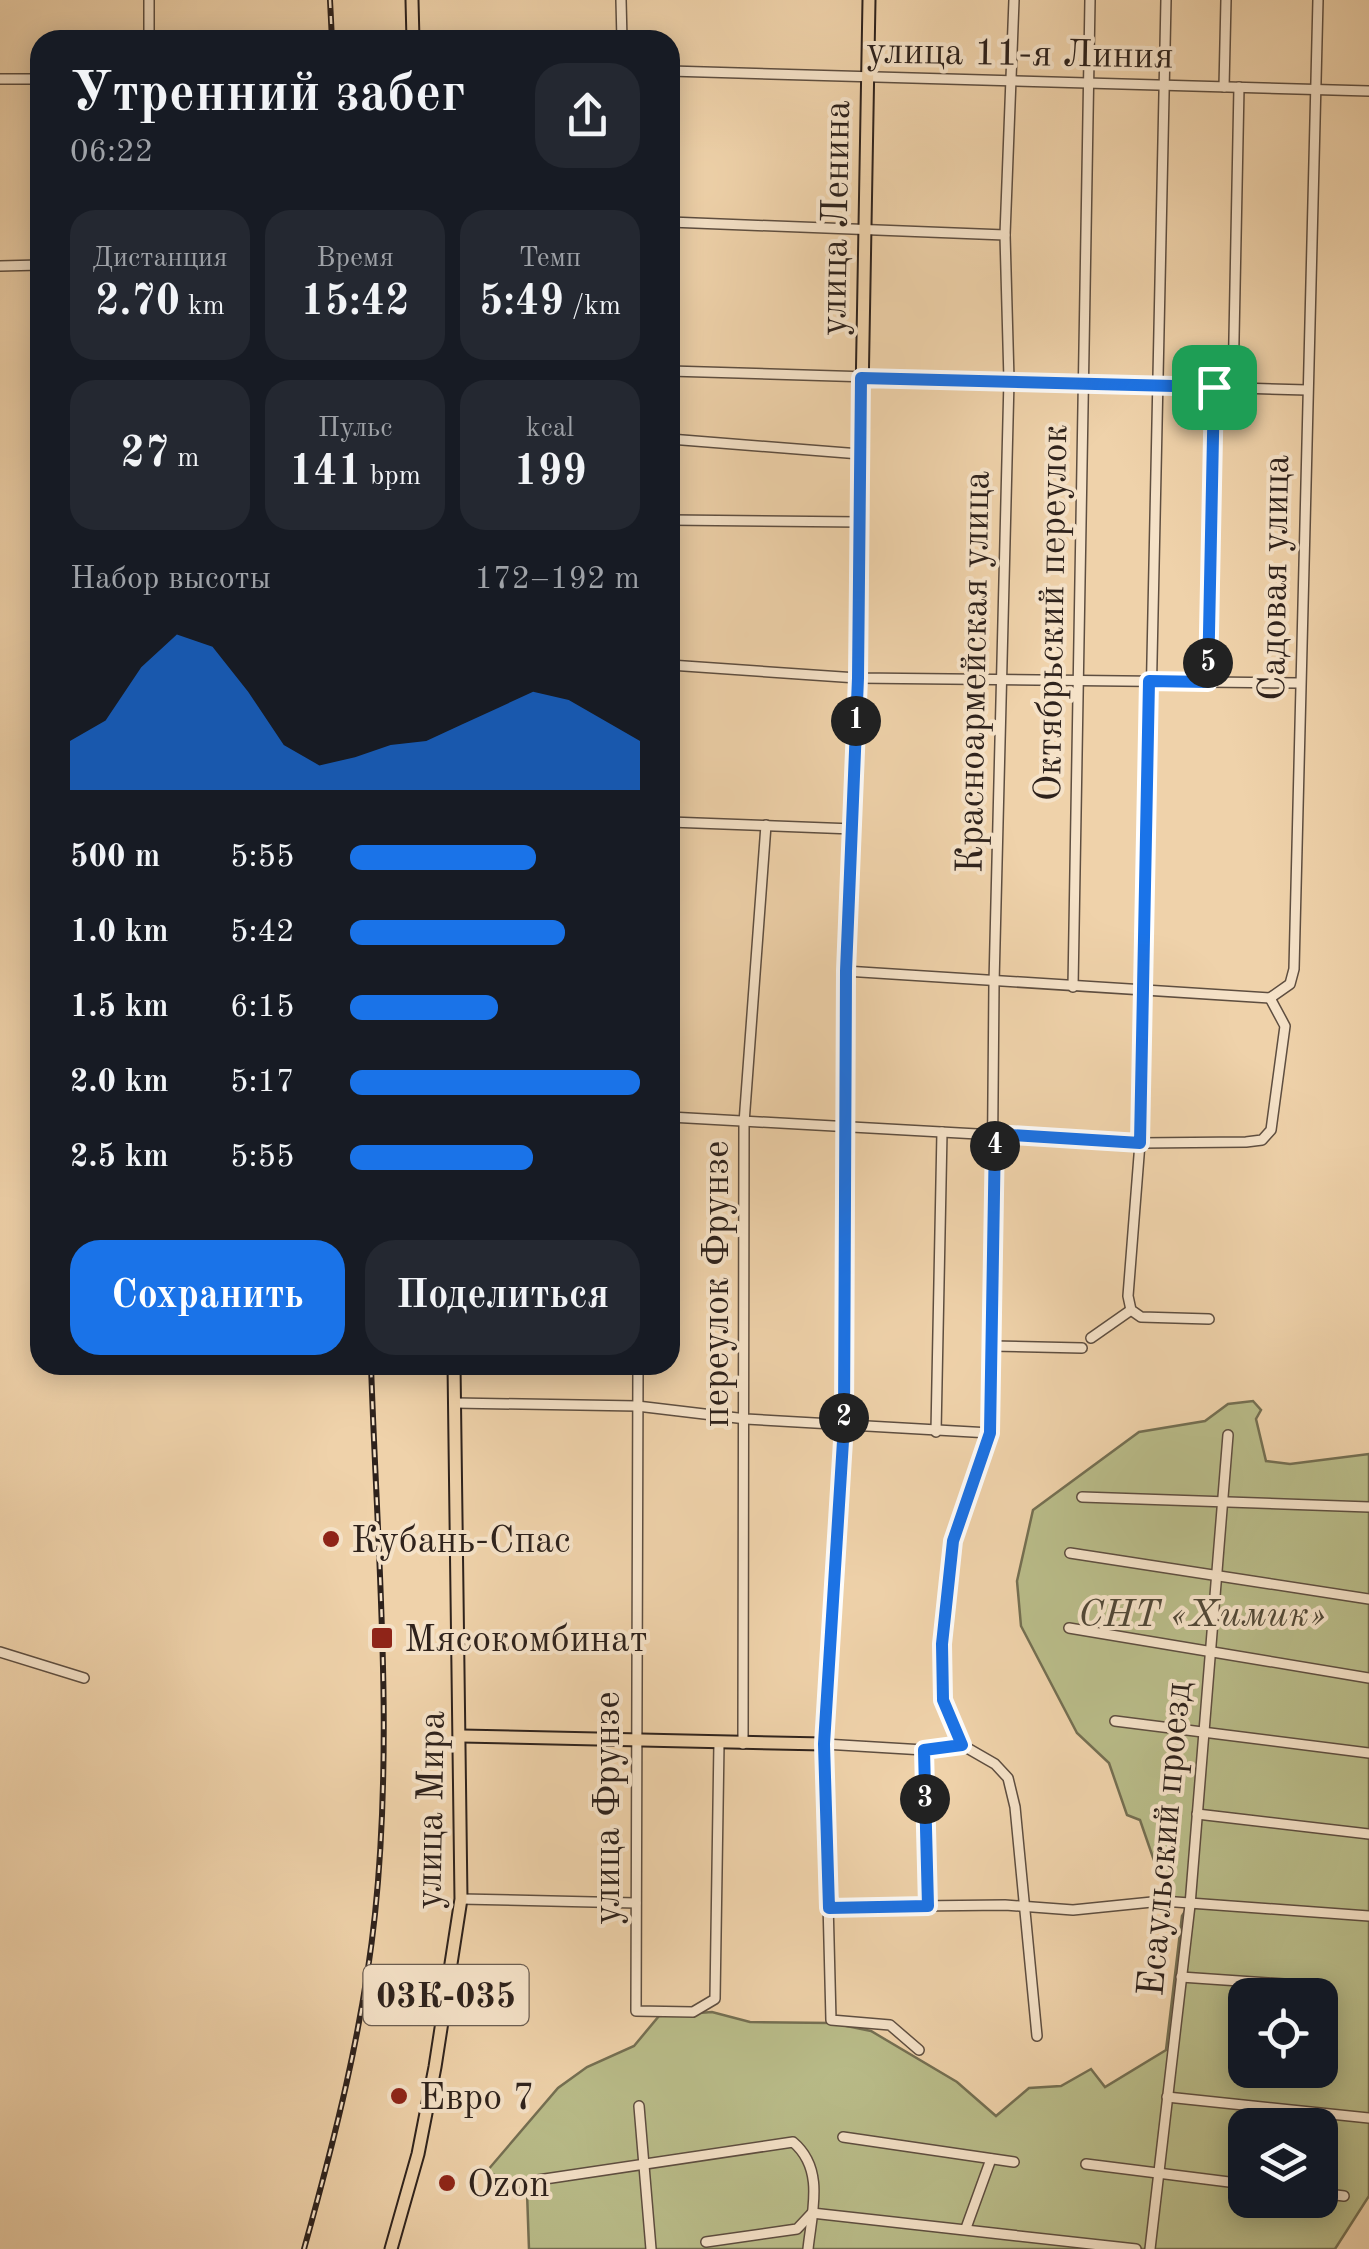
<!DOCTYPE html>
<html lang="ru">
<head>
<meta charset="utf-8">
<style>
	body { margin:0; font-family:"Old Standard TT",serif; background:#242831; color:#f1f3f6; height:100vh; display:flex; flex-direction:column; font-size:38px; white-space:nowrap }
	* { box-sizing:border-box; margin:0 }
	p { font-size:32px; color:#9ea1a6 }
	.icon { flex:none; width:55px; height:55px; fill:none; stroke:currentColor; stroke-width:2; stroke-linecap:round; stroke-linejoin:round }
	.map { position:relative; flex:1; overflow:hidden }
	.panel { position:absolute; left:30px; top:30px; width:650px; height:1345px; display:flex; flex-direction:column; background:#171b24; border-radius:30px; box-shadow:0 5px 25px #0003 }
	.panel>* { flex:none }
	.tools { position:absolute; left:1228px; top:1978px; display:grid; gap:20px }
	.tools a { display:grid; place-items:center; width:110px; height:110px; border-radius:20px; background:#171b24; box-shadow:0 5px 25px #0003; font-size:50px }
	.pin { position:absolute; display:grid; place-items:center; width:85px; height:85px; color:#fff; margin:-42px; border-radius:20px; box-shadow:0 5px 15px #0006 }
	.km { position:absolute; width:50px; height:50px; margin:-25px; border-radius:50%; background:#222; color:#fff; font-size:28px; line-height:50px; text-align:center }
	.round { display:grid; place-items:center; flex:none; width:105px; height:105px; border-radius:30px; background:#242831 }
	.overview { display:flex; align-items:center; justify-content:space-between; height:170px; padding:0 40px }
	h1 { font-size:55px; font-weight:600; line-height:75px }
	.metrics { display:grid; grid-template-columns:repeat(3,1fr); gap:15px; height:170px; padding:10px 40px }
	.metrics div { display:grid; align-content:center; border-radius:25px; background:#242831; text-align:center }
	.metrics b { font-size:42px; font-weight:600 }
	.metrics small { font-size:28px; font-weight:400 }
	.metrics p { font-size:28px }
	.chart { height:280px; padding:20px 40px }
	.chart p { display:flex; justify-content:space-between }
	.chart svg { width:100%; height:180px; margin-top:10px; fill:#1a73e8; opacity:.7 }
	.action { display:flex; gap:20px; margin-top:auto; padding:20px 40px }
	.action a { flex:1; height:115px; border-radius:30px; background:#1a73e8; color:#fff; font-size:40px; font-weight:600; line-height:115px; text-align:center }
	.action a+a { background:#242831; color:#f1f3f6 }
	ul { padding:0 40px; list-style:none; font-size:32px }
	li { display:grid; grid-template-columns:160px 120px 1fr; align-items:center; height:75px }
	li i { height:25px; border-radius:12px; background:#1a73e8 }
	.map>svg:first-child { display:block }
	.green { fill:#b9bc89; stroke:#746f52; stroke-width:2.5; fill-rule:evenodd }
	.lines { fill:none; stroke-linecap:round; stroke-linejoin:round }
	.minor-casing { stroke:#5e4e40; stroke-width:12 }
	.major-casing { stroke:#2e221c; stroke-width:15 }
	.minor { stroke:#f5e2c8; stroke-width:9 }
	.major { stroke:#efd2aa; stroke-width:11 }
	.rail-casing { stroke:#2e221c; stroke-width:6 }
	.rail { stroke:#f5e2c8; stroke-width:2.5; stroke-dasharray:8; stroke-linecap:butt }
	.route-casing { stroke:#fff; stroke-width:20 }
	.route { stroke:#1a73e8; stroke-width:12 }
	.poi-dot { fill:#8f2418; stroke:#f5e2c8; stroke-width:4 }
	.labels { text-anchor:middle; stroke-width:8; stroke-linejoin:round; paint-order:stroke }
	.shield { fill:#f5e2c8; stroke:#6a5c50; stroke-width:2.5 }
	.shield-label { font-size:35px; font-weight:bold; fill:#2e221c }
	.street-label { font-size:38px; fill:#2e221c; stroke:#f5e2c8 }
	.poi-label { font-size:38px; fill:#2e221c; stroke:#f5e2c8; text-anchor:start }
	.park-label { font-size:38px; font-style:italic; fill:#514837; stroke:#f5e2c8 }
</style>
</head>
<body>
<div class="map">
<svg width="1369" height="2249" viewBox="0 0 1369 2249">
	<rect width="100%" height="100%" fill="#efd2aa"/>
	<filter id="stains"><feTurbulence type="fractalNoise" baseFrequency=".002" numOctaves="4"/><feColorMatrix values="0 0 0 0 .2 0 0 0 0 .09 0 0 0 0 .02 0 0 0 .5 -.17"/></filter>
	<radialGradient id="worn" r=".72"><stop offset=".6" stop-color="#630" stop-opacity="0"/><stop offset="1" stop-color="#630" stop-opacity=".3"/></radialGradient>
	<path class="green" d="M1253,1401L1261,1410L1256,1419L1266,1461L1290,1464L1369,1454V2196L1335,2249H529L527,2192L487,2171L558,2088L587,2067L634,2046L659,2016L712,2012L750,2022L832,2023L871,2031L957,2082L996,2116L1029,2088L1061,2086L1091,2069L1105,2087L1166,2050L1182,1916L1189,1905L1167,1898L1140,1820L1127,1815L1109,1763L1077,1733L1021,1626L1017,1581L1033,1510L1139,1432L1205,1421L1228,1404ZM1245,1995H1320V2070H1245ZM1245,2125H1320V2200H1245Z"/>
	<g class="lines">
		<defs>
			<g id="minor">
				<polyline points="621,0 622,40"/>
				<polyline points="1014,0 1005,235 1009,380 994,983 990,1433 953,1541 942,1644 943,1700 962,1745 995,1764 1008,1778 1015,1807 1037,2036"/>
				<polyline points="1166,0 1145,990 1140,1143 1128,1296 1131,1310 1141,1317 1209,1319"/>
				<polyline points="149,40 149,0"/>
				<polyline points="670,71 1369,91"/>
				<polyline points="0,79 40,79"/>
				<polyline points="1224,87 1226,0"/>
				<polyline points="670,222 1005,235"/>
				<polyline points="0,266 40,265"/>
				<polyline points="670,371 1307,390"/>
				<polyline points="1233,388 1239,87"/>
				<polyline points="670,439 860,454"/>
				<polyline points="670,520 860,522"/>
				<polyline points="670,665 857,678 1300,683"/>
				<polyline points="1208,682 1214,387"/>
				<polyline points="670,822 853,829"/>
				<polyline points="845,971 1270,998"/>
				<polyline points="1073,987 1090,0"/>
				<polyline points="670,1117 1140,1143 1246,1142 1262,1140 1271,1130 1285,1026 1270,998 1290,984 1294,969 1318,0"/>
				<polyline points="1091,1338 1131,1310"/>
				<polyline points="992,1346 1082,1348"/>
				<polyline points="638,1365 636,2011 693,2012 715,1999 719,1743"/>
				<polyline points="455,1403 637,1406 746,1419 990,1433"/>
				<polyline points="936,1432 942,1132"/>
				<polyline points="1082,1497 1369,1507"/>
				<polyline points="1070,1553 1369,1599"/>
				<polyline points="1069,1628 1369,1678"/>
				<polyline points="0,1652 84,1678"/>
				<polyline points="1115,1721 1369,1753"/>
				<polyline points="743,1744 744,1123 766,825"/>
				<polyline points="924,1750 928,1906"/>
				<polyline points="1197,1814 1369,1834"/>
				<polyline points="461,1899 636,1903"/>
				<polyline points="829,1907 1005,1905 1073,1910 1162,1901 1369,1916"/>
				<polyline points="1181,1977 1299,1985"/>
				<polyline points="919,2050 890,2025 831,2020 824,1744 924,1750 962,1745"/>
				<polyline points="1167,2097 1369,2118"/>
				<polyline points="639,2106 651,2249"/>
				<polyline points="843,2137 1014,2162"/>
				<polyline points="1086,2164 1245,2184"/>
				<path d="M538,2180L793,2142C825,2169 812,2211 808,2249"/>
				<polyline points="1320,2193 1344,2196"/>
				<polyline points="966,2228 991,2159"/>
				<polyline points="706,2242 797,2229 812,2213 1136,2249"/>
				<polyline points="1150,2249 1190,1905 1228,1435"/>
			</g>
			<g id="major">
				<polyline points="412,0 413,40"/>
				<polyline points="462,1736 824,1744 843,1425 845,971 857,678 869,0"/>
				<polyline points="391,2249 418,2154 435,2067 461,1899 454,1365"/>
			</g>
		</defs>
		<use href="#minor" class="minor-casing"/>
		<use href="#major" class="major-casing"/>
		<use href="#minor" class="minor"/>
		<use href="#major" class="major"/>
		<defs>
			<g id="rail">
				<polyline points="330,0 332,40"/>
				<path d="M304,2249C335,2138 363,2028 375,1914C394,1732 377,1547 371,1365"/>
			</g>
		</defs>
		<use href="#rail" class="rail-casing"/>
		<use href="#rail" class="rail"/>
	</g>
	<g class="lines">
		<defs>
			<polygon id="route" points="861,378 1214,387 1208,682 1149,681 1140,1143 995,1134 990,1433 953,1541 942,1644 943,1700 962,1745 924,1750 928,1906 829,1908 824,1744 844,1425 846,971 858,678"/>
		</defs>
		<use href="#route" class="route-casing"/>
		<use href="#route" class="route"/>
	</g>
	<g class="poi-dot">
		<circle cx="331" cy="1539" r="10"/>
		<rect x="370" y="1626" width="24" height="24" rx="5"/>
		<circle cx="399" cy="2096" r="10"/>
		<circle cx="447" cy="2183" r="10"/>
	</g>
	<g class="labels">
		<rect class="shield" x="363.5" y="1965" width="165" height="60" rx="8"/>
		<g class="shield-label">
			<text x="446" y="2007">03К-035</text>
		</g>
		<g class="street-label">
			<text transform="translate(1020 52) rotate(1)" y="13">улица 11-я Линия</text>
			<text transform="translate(834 218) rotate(-89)" y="13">улица Ленина</text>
			<text transform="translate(1273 578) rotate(-89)" y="13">Садовая улица</text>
			<text transform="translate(1050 613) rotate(-89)" y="13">Октябрьский переулок</text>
			<text transform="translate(972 672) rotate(-89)" y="13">Красноармейская улица</text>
			<text transform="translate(715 1284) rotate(-90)" y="13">переулок Фрунзе</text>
			<text transform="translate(606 1808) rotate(-90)" y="13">улица Фрунзе</text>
			<text transform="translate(429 1810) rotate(-89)" y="13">улица Мира</text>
			<text transform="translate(1163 1839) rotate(-85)" y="13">Есаульский проезд</text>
		</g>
		<g class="poi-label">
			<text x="351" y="1552">Кубань-Спас</text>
			<text x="404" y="1651">Мясокомбинат</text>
			<text x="419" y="2109">Евро 7</text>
			<text x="467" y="2196">Ozon</text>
		</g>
		<g class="park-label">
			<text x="1202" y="1626">СНТ «Химик»</text>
		</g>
	</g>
	<rect width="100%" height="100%" filter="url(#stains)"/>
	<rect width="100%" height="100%" fill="url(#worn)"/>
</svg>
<div class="tools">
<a><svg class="icon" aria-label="locate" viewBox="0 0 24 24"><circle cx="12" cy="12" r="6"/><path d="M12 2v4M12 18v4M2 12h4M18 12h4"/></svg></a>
<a><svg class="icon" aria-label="layers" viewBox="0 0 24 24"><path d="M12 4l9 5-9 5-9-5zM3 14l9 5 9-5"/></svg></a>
</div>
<div class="pin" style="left:1214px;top:387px;background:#1e9e55"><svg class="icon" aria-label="arrive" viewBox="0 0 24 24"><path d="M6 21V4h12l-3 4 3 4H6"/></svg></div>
<b class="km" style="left:856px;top:721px">1</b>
<b class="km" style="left:844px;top:1418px">2</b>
<b class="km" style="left:925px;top:1799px">3</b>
<b class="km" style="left:995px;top:1146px">4</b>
<b class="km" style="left:1208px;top:663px">5</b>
<section class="panel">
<div class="overview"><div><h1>Утренний забег</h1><p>06:22</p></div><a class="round"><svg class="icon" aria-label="share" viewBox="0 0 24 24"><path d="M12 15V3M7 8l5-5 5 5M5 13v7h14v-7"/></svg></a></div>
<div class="metrics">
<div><p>Дистанция</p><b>2.70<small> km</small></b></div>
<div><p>Время</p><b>15:42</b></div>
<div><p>Темп</p><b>5:49<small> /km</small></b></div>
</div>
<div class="metrics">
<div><b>27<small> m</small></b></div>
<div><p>Пульс</p><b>141<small> bpm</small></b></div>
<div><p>kcal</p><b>199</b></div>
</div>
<div class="chart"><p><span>Набор высоты</span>172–192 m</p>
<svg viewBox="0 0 160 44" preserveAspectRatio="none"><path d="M0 44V32L10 27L20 14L30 6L40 9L50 20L60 33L70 38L80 36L90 33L100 32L110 28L120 24L130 20L140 22L150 27L160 32V44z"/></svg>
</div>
<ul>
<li><b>500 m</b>5:55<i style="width:64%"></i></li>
<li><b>1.0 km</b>5:42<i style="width:74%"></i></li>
<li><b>1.5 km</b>6:15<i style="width:51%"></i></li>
<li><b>2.0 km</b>5:17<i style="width:100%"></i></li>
<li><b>2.5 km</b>5:55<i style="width:63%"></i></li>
</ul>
<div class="action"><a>Сохранить</a><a>Поделиться</a></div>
</section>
</div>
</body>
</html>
